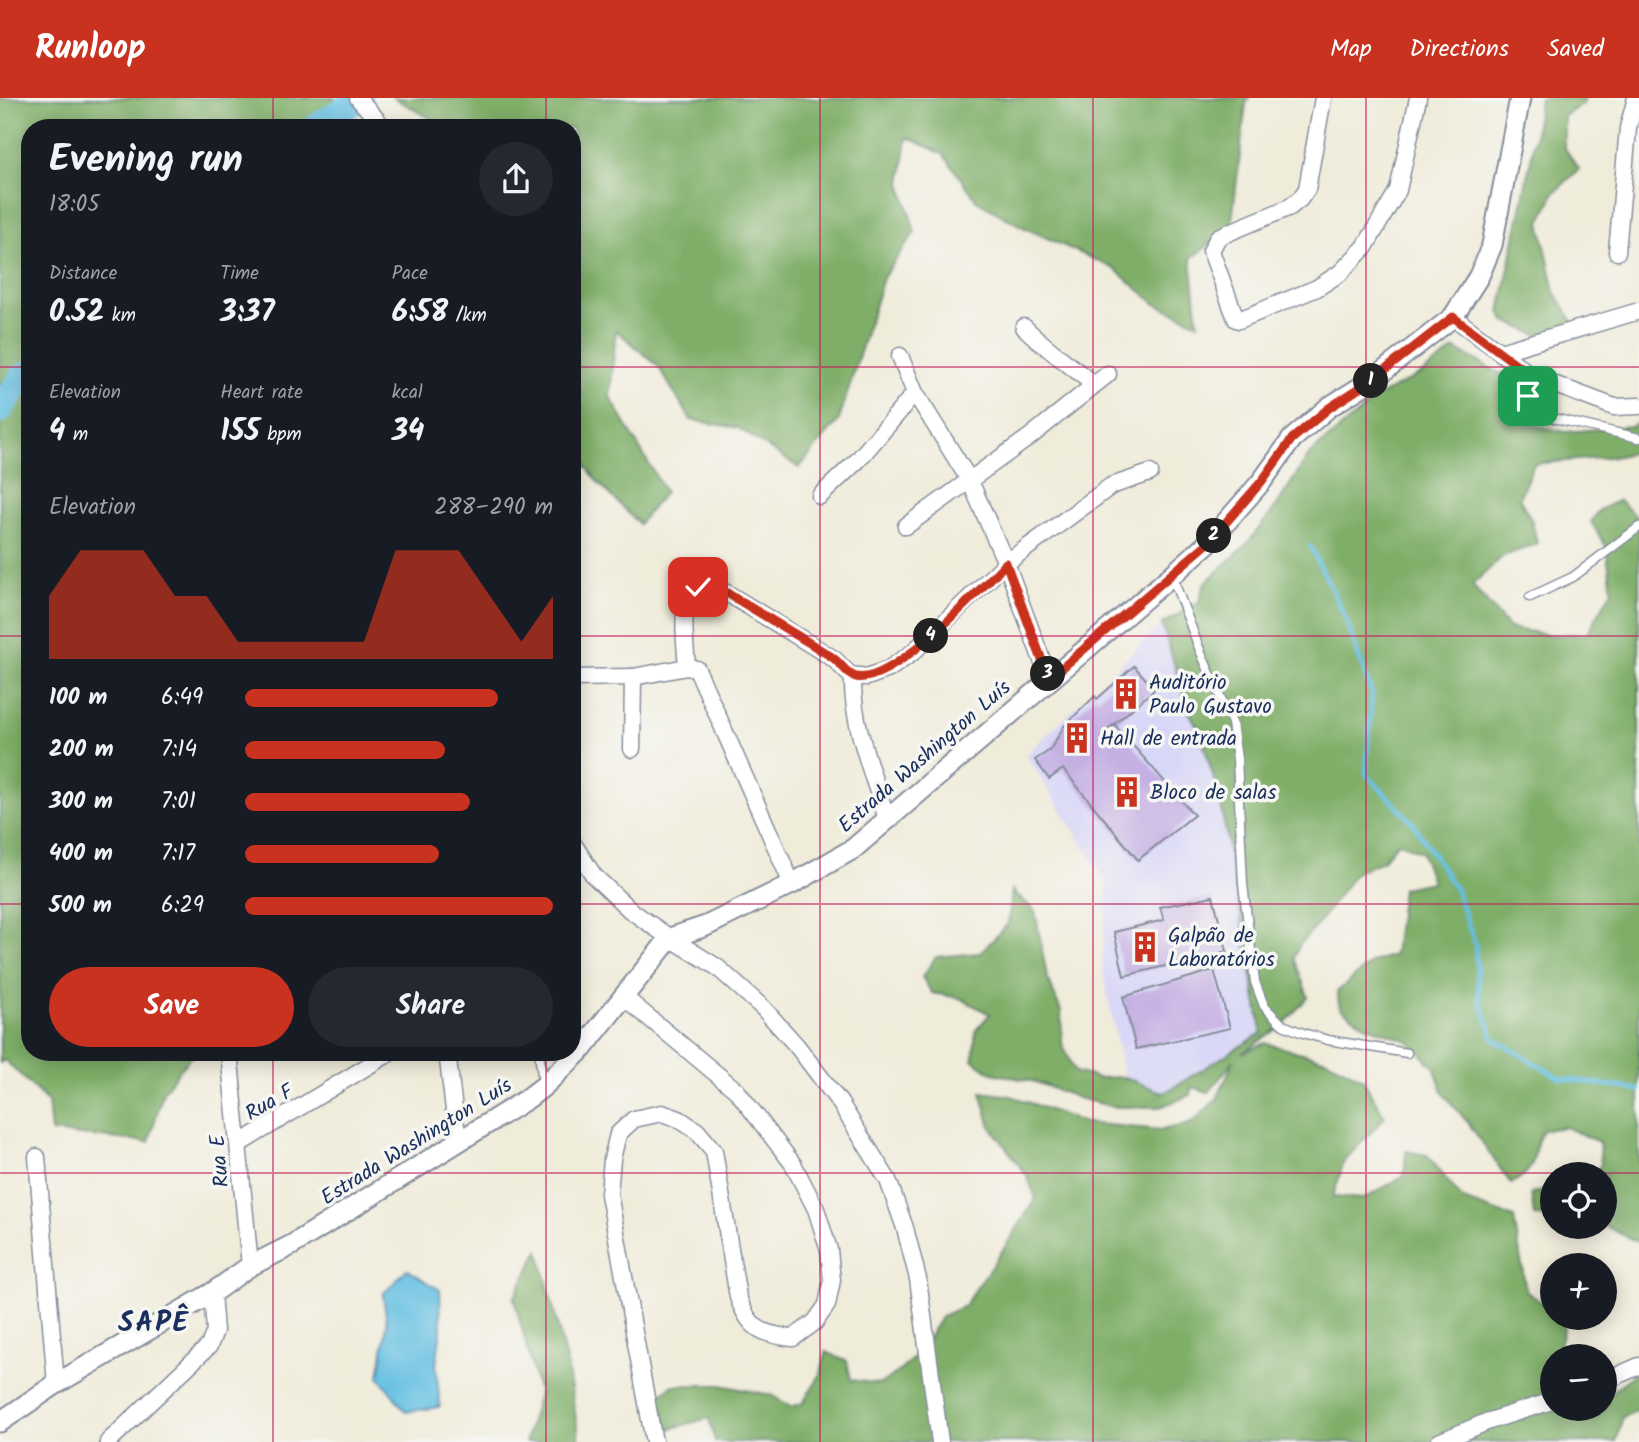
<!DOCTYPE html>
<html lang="en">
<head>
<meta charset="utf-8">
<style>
	body { margin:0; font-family:Kalam,sans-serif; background:#242831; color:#f1f3f6; height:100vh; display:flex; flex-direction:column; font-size:26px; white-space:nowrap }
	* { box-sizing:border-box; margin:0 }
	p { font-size:23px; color:#9ea1a6 }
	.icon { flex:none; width:38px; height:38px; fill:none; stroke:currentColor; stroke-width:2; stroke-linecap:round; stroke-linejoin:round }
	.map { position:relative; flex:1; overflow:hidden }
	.drawer { position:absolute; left:21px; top:21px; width:560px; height:942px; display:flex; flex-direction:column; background:#171b24; border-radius:28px; box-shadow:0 4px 18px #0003 }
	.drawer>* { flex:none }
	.fabs { position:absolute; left:1540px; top:1064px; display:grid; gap:14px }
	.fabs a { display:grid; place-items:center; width:77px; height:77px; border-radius:50%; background:#171b24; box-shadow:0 4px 18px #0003; font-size:35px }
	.pin { position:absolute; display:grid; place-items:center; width:60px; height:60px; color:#fff; margin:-30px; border-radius:14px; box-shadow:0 4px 10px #0006 }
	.km { position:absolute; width:35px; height:35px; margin:-18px; border-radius:50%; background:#222; color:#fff; font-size:19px; line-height:35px; text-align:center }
	.round { display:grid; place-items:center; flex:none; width:74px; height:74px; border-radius:37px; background:#242831 }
	.headline { display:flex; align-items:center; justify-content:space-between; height:119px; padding:0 28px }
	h1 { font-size:38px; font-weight:700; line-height:52px }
	.figures { display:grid; grid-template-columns:repeat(3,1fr); gap:10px; height:119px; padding:7px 28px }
	.figures div { display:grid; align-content:center }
	.figures b { font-size:30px; font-weight:700 }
	.figures small { font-size:19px; font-weight:400 }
	.figures p { font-size:19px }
	.chart { height:196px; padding:14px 28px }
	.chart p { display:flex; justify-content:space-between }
	.chart svg { width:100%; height:126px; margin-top:7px; fill:#c8321e; opacity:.7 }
	.action { display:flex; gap:14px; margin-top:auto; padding:14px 28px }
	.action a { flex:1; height:80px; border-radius:42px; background:#c8321e; color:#fff; font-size:28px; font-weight:700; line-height:80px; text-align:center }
	.action a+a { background:#242831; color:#f1f3f6 }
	ul { padding:0 28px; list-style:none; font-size:23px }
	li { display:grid; grid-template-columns:112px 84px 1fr; align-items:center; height:52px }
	li i { height:18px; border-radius:9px; background:#c8321e }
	header { display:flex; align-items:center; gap:42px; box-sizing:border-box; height:98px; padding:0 35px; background:#c8321e; color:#fff }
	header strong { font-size:33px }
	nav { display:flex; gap:38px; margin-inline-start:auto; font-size:24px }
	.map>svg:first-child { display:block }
	.built { fill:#d9d7f7 }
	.forest { fill:#7fae67; stroke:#4d6e62; stroke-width:2 }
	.water { fill:#64bfe2; stroke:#4077a0; stroke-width:2 }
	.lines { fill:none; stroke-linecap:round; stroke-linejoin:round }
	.stream { stroke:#64bfe2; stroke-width:4.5 }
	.river { stroke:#64bfe2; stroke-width:26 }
	.building { fill:#c5afe3 }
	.service-casing { stroke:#868e9c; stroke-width:11 }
	.minor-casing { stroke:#868e9c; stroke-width:19 }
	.tertiary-casing { stroke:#868e9c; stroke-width:23 }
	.service { stroke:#fff; stroke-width:8 }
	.minor { stroke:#fff; stroke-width:16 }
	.tertiary { stroke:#fff; stroke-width:19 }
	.route-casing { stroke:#fff; stroke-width:14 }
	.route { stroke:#c8321e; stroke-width:9 }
	.grid { fill:none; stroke:#c2185b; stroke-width:2; stroke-opacity:0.55 }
	.labels { text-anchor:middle; stroke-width:7; stroke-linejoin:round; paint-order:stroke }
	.poi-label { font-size:21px; fill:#1b2f5e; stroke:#f6f6f2; text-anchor:start }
	.street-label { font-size:21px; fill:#1b2f5e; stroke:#f6f6f2 }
	.district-label { font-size:28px; font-weight:bold; letter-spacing:2px; fill:#1b2f5e; stroke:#f6f6f2 }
</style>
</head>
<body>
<header>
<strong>Runloop</strong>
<nav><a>Map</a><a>Directions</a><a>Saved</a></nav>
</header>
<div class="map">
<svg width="1639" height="1344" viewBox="0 0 1639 1344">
	<rect width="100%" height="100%" fill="#f6f6f2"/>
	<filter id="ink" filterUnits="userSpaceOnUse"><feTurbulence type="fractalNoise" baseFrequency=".0143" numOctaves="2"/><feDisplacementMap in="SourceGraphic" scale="14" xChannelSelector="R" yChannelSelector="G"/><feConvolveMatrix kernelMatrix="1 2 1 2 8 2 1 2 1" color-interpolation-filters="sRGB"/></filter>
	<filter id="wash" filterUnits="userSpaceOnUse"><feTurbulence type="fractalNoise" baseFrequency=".00686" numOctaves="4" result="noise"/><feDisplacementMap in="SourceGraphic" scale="28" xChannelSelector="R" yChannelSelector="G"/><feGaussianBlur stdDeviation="1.57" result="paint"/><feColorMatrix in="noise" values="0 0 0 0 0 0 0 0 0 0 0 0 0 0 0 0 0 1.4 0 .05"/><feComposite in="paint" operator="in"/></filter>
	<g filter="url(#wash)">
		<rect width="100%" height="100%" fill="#f0ecda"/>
		<polygon class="built" points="1162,526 1189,614 1200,633 1220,702 1262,935 1164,995 1124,979 1102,869 1107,785 1026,657"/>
		<g class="forest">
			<polygon points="0,0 334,0 355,30 30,30 30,954 194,954 163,994 149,1044 51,1034 48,1004 5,962 0,965"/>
			<polygon points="394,0 1249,0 1246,6 1231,131 1191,160 1198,225 1156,206 1113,170 1023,129 978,104 943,56 907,39 901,85 915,134 883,180 839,322 799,370 738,330 691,322 658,268 616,232 610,299 665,394 639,426 597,383 572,348 572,30 448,30"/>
			<polygon points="1540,0 1585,0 1583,6 1564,18 1564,49 1579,71 1554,95 1540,124 1555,194 1577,230 1547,241 1505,223 1500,214 1532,56"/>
			<path d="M1455,251L1503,277L1517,324L1566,334L1632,328L1639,324V353L1619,358L1534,366L1519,400L1532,423L1537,446L1503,458L1472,487L1509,530L1550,537L1587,536L1612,492L1606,448L1591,424L1599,412L1619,402L1639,422V1145L1605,1128V1076H1593L1601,1067L1599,1044L1565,1029L1543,1032C1526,1060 1545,1065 1511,1086L1469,1026L1444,996L1434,969L1408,943L1365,927L1340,910L1337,894L1372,864L1394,857L1402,790L1432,784L1421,754L1398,744L1382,763L1356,774L1318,826L1300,846L1294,859L1308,899L1283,927L1242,955L1265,945L1327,962L1362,980L1385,1019L1344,1063L1333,1099L1363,1101L1404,1078L1406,1053L1427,1057L1463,1102L1514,1120L1526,1193L1552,1212V1220L1566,1221L1556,1258H1552V1311H1605V1299L1639,1272V1311L1623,1319L1616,1344H715L709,1320L669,1331L658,1299L673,1287H720L771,1297L791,1309L803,1305L821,1275L826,1254L847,1263L851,1282L880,1286L901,1272L918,1255L942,1218L964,1208L1011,1140L1036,1100L1027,1078L991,1029L981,994L1011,998L1085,1025L1162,1032L1192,1025L1217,1001L1234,962L1209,994L1191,989V997L1160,1009H1116L1081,1001L1036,984L992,975L973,962L976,932L990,916L960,900L932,895L922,879L936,859L980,855L1008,826L1012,792L1035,813L1047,879L1061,913L1062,945L1075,974L1098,980L1124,979L1164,995L1262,935L1220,702L1200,633L1189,614L1162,526L1199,504L1204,486L1246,447L1277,407L1309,357L1377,299L1423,275Z"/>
			<polygon points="1552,1091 1552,1119 1534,1118 1531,1095"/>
			<polygon points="539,1152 566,1262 580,1344 525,1344 539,1296 514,1200"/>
		</g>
		<polygon class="water" points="407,1171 440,1192 441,1231 436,1267 440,1309 406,1314 379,1279 387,1226 383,1196"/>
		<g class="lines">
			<polyline class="stream" points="1310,448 1344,516 1372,596 1366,676 1413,725 1456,792 1475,846 1479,901 1494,941 1560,980 1639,992"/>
			<g class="river">
				<polyline points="315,30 360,0"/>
				<polyline points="0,312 22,279 30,275"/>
			</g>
		</g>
		<g id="blocks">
			<g class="building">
				<polygon points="1134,568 1155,591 1105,634 1115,627 1194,717 1138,762 1063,671 1049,681 1035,662 1050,652 1064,628 1095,598 1097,601"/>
				<polygon points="1213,798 1227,853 1124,878 1114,834 1164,822 1160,809"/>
				<polygon points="1214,872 1230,930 1136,951 1123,899"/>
			</g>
		</g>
	</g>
	<g filter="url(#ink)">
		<use href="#blocks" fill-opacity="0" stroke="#868e9c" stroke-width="2"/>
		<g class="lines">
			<defs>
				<g id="service">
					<path d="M1532,278C1529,292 1524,306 1536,316L1639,340"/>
					<polyline points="1172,478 1201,555 1232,625 1237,661 1243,786 1255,884 1264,908 1283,927 1303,935 1328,942 1407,955"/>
					<polyline points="1530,499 1573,479 1639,429"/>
					<polyline points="539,954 543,985"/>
				</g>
				<g id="minor">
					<polyline points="358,0 384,30"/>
					<polyline points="1323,0 1307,91 1300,101 1290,109 1218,139 1211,153 1236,221 1239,222 1317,190 1340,175 1365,149 1398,92 1418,0"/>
					<polyline points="1617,154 1628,30 1636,0"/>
					<polyline points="1453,219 1532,278 1614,309 1639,308"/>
					<path d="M1024,229C1046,251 1071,267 1094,287"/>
					<polyline points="1500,254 1639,213"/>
					<polyline points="900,258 915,295 970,383 1006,465 1049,581"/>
					<polyline points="820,398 858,362 915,295"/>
					<polyline points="906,428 1031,338 1108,276"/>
					<path d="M687,569C686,552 677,493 699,489C709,487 718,492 727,495L834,561L850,577L867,579L889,571L912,555L1006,465L1095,400L1111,388L1150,375"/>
					<path d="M853,578C851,624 873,677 887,721"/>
					<polyline points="633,579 687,569 697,571 792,786"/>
					<polyline points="572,580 633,579 632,651"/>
					<polyline points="572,744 594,778 630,812 670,840 717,869 763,910 797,948 840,1005 888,1082 905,1130 918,1181 940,1344"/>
					<path d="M624,899L737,993L793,1066L816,1111L829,1152L832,1182L827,1207L815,1224L793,1240C761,1236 749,1231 738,1199L714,1053L697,1033L679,1021L662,1015L634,1021L618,1036L612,1061L609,1096L654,1344"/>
					<polyline points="229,954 250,1168"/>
					<polyline points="447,954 458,1045"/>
					<polyline points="239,1046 391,954"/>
					<polyline points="37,1059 56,1286"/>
					<polyline points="1605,1283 1639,1268"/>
					<polyline points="108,1344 209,1248 215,1233 212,1195"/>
					<polyline points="1439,1344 1489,1323 1552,1303"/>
				</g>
				<polyline id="tertiary" points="0,1324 56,1286 212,1195 250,1168 292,1147 527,1001 544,988 582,951 670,840 706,828 792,786 853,751 1171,478 1208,445 1262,383 1292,341 1329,309 1372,282 1453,219 1479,178 1492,147 1520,0"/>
			</defs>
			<use href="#service" class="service-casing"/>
			<use href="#minor" class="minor-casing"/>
			<use href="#tertiary" class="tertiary-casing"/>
			<use href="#service" class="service"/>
			<use href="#minor" class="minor"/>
			<use href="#tertiary" class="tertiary"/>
		</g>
	</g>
	<g class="lines" filter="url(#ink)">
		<defs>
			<path id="route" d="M698,489H712L727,495C762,517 798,537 832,559C841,565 846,576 856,579C893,587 980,491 1006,465L1049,581L1208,445L1262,383L1292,341L1329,310L1372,282L1453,219L1532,278L1528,298"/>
		</defs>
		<use href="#route" class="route-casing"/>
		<use href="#route" class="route"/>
	</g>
	<path class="grid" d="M273,0V30M546,0V30M820,0V1344M1093,0V1344M1366,0V1344M0,269H30M572,269H1639M0,538H30M572,538H1639M0,806H30M572,806H1639M273,954V1344M546,954V1344M0,1075H1639"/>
	<defs>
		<symbol id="building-bare" viewBox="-9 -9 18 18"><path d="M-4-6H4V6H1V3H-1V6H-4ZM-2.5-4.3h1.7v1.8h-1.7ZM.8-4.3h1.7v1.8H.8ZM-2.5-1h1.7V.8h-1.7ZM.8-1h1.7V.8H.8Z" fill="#c8321e" stroke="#f6f6f2" stroke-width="2.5" paint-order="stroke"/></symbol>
	</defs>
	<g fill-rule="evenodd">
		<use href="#building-bare" x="1104" y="574" width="44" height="44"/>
		<use href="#building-bare" x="1055" y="618" width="44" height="44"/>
		<use href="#building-bare" x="1105" y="672" width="44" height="44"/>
		<use href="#building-bare" x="1123" y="827" width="44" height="44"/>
	</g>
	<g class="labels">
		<g class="poi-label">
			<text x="1149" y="591">Auditório<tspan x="1149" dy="24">Paulo Gustavo</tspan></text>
			<text x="1100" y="647">Hall de entrada</text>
			<text x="1150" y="701">Bloco de salas</text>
			<text x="1168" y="844">Galpão de<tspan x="1168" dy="24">Laboratórios</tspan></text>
		</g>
		<g class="street-label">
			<text transform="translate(924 658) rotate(-41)" y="7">Estrada Washington Luís</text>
			<text transform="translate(269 1004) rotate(-30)" y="7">Rua F</text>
			<text transform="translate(416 1043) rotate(-32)" y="7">Estrada Washington Luís</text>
			<text transform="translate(219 1063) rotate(-95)" y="7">Rua E</text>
		</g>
		<g class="district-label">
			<text x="154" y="1233">SAPÊ</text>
		</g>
	</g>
</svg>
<div class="fabs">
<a><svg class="icon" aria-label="locate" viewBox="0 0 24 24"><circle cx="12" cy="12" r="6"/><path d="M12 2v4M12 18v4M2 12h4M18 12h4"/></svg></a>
<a>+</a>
<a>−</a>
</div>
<div class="pin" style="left:1528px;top:298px;background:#1e9e55"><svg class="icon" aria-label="arrive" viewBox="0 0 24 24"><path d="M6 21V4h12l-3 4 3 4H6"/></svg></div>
<div class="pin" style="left:698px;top:489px;background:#d93025"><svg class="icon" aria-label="check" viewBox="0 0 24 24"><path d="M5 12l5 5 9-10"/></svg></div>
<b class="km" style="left:1371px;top:283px">1</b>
<b class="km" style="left:1214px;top:438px">2</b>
<b class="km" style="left:1048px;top:576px">3</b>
<b class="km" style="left:931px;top:538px">4</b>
<section class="drawer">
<div class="headline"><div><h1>Evening run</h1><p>18:05</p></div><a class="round"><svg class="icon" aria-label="share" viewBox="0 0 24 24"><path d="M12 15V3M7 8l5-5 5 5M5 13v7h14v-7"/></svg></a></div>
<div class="figures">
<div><p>Distance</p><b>0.52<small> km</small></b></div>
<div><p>Time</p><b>3:37</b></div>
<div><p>Pace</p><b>6:58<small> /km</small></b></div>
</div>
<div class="figures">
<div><p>Elevation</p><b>4<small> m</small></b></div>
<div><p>Heart rate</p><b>155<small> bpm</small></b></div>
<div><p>kcal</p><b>34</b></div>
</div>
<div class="chart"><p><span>Elevation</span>288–290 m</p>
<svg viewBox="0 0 160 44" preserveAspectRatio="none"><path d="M0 44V22L10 6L20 6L30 6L40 22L50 22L60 38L70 38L80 38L90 38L100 38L110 6L120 6L130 6L140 22L150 38L160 22V44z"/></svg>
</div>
<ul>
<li><b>100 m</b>6:49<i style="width:82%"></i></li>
<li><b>200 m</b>7:14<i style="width:65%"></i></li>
<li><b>300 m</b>7:01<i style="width:73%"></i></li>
<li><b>400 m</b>7:17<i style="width:63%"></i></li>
<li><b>500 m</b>6:29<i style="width:100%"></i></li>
</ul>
<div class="action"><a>Save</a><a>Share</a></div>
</section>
</div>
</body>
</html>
